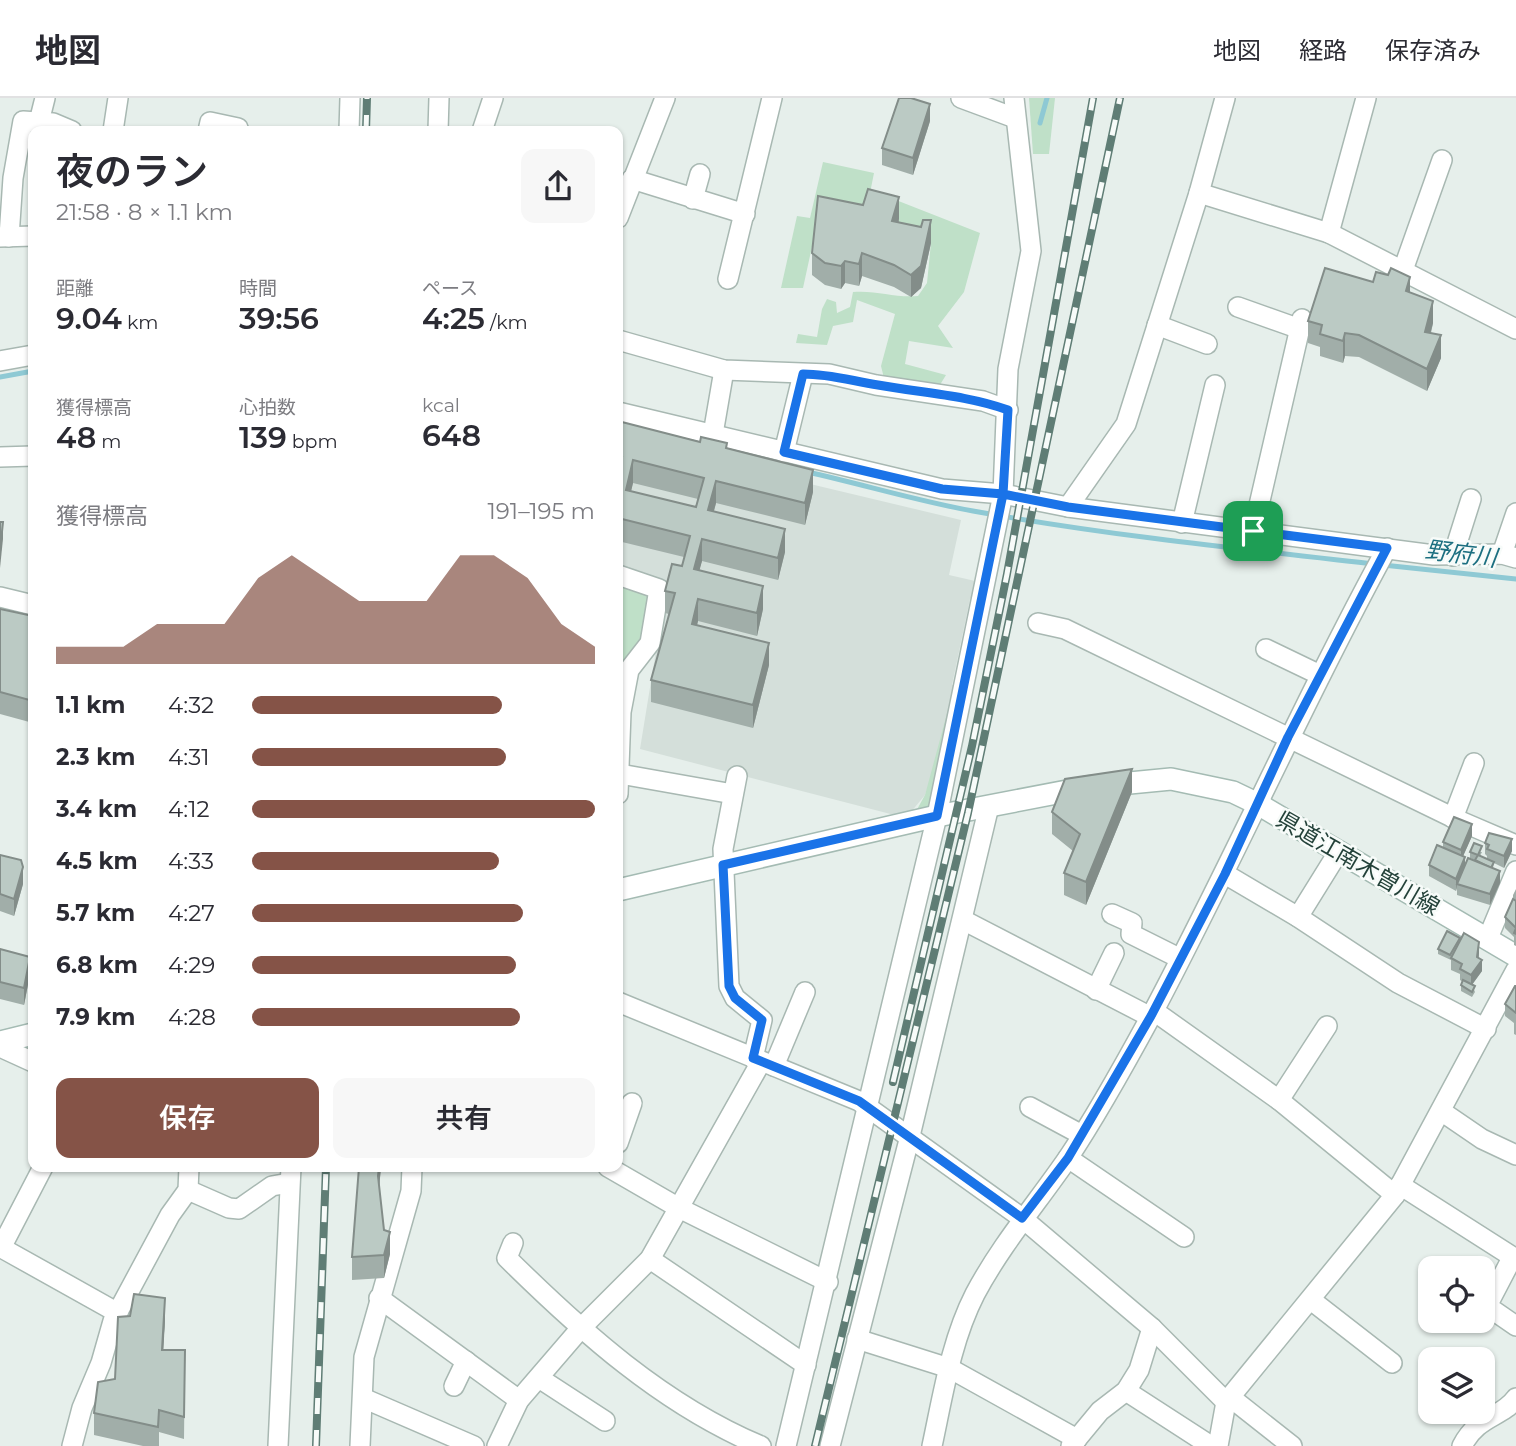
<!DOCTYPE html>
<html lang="ja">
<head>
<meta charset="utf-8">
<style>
	body { margin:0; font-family:Montserrat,"Noto Sans JP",sans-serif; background:#f7f7f7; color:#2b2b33; height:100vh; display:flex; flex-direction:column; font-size:26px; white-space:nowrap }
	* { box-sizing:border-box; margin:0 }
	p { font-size:23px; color:#7c7c81 }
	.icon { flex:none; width:38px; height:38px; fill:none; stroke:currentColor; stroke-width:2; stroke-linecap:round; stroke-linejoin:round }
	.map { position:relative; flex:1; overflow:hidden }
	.panel { position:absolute; left:28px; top:28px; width:595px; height:1046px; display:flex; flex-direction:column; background:#fff; border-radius:14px; box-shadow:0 2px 5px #0004 }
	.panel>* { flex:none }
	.fabs { position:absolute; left:1418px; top:1158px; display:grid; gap:14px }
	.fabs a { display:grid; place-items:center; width:77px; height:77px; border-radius:14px; background:#fff; box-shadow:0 2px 5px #0004; font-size:35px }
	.pin { position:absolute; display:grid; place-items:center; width:60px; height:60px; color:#fff; margin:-30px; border-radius:14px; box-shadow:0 4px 10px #0006 }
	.round { display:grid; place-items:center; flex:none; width:74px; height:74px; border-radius:14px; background:#f7f7f7 }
	.head { display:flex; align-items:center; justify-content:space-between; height:119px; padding:0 28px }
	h1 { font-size:38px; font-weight:600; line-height:52px }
	.stats { display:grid; grid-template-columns:repeat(3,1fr); gap:10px; height:119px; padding:7px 28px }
	.stats div { display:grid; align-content:center }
	.stats b { font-size:30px; font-weight:600 }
	.stats small { font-size:19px; font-weight:400 }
	.stats p { font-size:19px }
	.chart { height:196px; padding:14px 28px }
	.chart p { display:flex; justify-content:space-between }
	.chart svg { width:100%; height:126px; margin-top:7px; fill:#855347; opacity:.7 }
	.cta { display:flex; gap:14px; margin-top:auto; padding:14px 28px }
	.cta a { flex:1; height:80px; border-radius:14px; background:#855347; color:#fff; font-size:28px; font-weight:600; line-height:80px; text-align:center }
	.cta a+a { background:#f7f7f7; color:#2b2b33 }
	ul { padding:0 28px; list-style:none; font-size:23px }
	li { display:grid; grid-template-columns:112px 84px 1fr; align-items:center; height:52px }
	li i { height:18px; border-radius:9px; background:#855347 }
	header { display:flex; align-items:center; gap:42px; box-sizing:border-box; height:98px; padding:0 35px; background:#fff; border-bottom:2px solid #e1e1e2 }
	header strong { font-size:33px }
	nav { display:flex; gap:38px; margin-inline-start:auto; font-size:24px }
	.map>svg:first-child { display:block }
	.built { fill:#d4dfda }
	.green { fill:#bfe0c8 }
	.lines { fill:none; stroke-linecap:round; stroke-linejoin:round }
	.stream { stroke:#8ec9d4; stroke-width:5 }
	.street-casing { stroke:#a8b8b2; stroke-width:22 }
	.secondary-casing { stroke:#a4bbb3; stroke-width:24 }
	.street { stroke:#fff; stroke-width:19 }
	.secondary { stroke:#fff; stroke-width:21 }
	.rail-casing { stroke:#5f7d75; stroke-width:8 }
	.rail { stroke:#f7fbf9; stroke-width:5; stroke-dasharray:16; stroke-linecap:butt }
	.wall { fill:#a1aea9; fill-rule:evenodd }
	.shaded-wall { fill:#838d89 }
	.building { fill:#bbcac4; stroke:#838d89; stroke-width:2; fill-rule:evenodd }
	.route-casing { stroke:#fff; stroke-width:14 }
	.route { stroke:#1a73e8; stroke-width:9 }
	.labels { text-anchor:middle; stroke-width:5; stroke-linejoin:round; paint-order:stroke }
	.street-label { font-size:23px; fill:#24423a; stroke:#f7fbf9 }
	.water-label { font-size:24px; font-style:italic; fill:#1c6f80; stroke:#f7fbf9 }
</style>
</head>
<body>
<header>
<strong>地図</strong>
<nav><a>地図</a><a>経路</a><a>保存済み</a></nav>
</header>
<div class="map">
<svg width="1516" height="1348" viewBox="0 0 1516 1348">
	<rect width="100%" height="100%" fill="#e6efeb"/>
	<polygon class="built" points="618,340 961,422 949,477 984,485 970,501 952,587 963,588 925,697 906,720 640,651 667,485 618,469"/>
	<g class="green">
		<polygon points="1029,0 1055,0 1049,56 1033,56"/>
		<polygon points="823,64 874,75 863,130 818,121 803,190 781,190 797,118 810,120"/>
		<path d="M873,93L980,135L964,194L938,228L953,250L909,243L905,266L946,277L938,290L884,280L881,268L895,216L857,202L853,224L833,228L827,247L796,245L798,236L817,239L822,211L827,201L836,204L837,215L850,209L853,194C876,192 895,200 918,198L927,185L931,145H892Z"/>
		<polygon points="618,482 647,487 650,545 629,572 618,571"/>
		<polygon points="949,608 958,612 937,718 910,724 925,697"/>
	</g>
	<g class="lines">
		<g class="stream">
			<polyline points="1040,25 1047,0"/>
			<polyline points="0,279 33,273"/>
			<path d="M807,374C862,386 917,403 973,413C1106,437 1240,451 1374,466"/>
			<polyline points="1383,467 1516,481"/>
		</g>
		<defs>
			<g id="street">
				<polyline points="961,0 1015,20"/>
				<polyline points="39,24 45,0"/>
				<polyline points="113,33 118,0"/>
				<polyline points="208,33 210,24 238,30"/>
				<polyline points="349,33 350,0"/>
				<polyline points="438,33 439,0"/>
				<polyline points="482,33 493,0"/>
				<polyline points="632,81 745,116"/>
				<polyline points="1199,95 1329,135 1516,231"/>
				<polyline points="693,101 700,76"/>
				<polyline points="618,120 665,0"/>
				<polyline points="1329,135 1366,0"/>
				<polyline points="0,139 33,138"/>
				<polyline points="9,139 13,80 23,23 53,25 72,33"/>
				<polyline points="1403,172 1442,62"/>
				<polyline points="728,181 772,0"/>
				<polyline points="1238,209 1300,231"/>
				<polyline points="1157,227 1207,246"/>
				<polyline points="618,242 724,272 829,276 876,287 983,303 1008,312"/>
				<polyline points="0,263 33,257"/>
				<polyline points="618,314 942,391 1003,396 1068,409 1434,457 1502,456 1516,460"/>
				<polyline points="713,336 724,272"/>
				<polyline points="784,354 803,276"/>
				<polyline points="0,359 33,358"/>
				<polyline points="1068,409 1126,326 1199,95 1225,0"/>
				<polyline points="1182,425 1215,287"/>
				<polyline points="1253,433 1302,221"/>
				<polyline points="1502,456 1516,415"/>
				<polyline points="1453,458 1471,401"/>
				<polyline points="618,477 659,491 650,545 629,572 621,614 618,696"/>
				<polyline points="0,499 33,507"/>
				<polyline points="1038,525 1065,531 1460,723 1516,747"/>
				<polyline points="1266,551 1320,577"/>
				<polyline points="620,676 733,696"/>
				<polyline points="737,678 723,751 729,888 735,900 762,922 753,960"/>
				<polyline points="1453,720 1474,665"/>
				<polyline points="1225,776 1298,819 1398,885 1486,931"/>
				<polyline points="1112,816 1132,825 1131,836 1179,860"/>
				<polyline points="1298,819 1339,753"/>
				<polyline points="963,822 1143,915 1161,918 1279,1002 1395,1097"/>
				<polyline points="1488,840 1516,773"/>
				<polyline points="1096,892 1114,855"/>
				<polyline points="618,904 859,1003 1022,1120 1152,1230 1226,1304"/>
				<polyline points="0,949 33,964"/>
				<polyline points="774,968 805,894"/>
				<polyline points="1279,1002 1327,928"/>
				<polyline points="1030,1009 1082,1037"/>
				<polyline points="1441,1013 1482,1041 1516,1057"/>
				<polyline points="618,1045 632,1005"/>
				<polyline points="1068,1060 1184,1139"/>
				<polyline points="608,1069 679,1110 828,1184"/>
				<polyline points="1400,1087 1516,1161"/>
				<polyline points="188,1092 229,1110 239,1111 272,1088 289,1085"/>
				<path d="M513,1145L507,1160C582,1234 663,1307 761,1348"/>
				<polyline points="0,1149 118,1215"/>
				<polyline points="1,1150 43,1069"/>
				<polyline points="1512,1160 1487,1208 1516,1228"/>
				<polyline points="650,1161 806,1267"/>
				<polyline points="379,1200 519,1302"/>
				<polyline points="1311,1202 1392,1265"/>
				<polyline points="857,1241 949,1270 1077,1341"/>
				<polyline points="539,1280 605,1323"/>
				<polyline points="454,1288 466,1263"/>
				<polyline points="1126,1293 1211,1348"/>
				<polyline points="1230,1299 1292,1348"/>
				<polyline points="363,1300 474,1348"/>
				<polyline points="72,1348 82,1310 101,1265 113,1223 170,1117 188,1092 189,1069"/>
				<polyline points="278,1348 291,1069"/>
				<polyline points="360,1348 364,1259 411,1093 412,1069"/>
				<polyline points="497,1348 519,1302 581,1230 650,1161 761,964"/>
				<polyline points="786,1348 937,718 1003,396 1008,271 1031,153 1014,0"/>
				<polyline points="830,1348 910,1038 989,708"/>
				<path d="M932,1348C943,1297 951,1243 975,1196C1001,1147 1037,1105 1068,1060C1098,1015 1125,966 1151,918C1233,764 1303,604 1387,450"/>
				<polyline points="1071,1348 1100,1313 1126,1293 1139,1272 1152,1230"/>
				<polyline points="1218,1348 1226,1304 1395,1097 1516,872"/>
				<path d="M1462,1348C1478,1317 1502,1320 1516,1300"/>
			</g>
			<g id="secondary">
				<polyline points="618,792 937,718 1088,689 1171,681 1233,694 1258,706 1516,858"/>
				<polyline points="0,944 33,936"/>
			</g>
		</defs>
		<use href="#street" class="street-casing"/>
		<use href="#secondary" class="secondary-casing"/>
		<use href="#street" class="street"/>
		<use href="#secondary" class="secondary"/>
		<defs>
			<g id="rail">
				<polyline points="366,33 367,0"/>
				<polyline points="893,984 972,648 1007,476 1093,0"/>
				<polyline points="316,1348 326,1069"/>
				<polyline points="815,1348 968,715 1120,0"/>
			</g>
		</defs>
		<use href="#rail" class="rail-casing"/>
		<use href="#rail" class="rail"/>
	</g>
	<g class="wall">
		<polygon points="930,23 913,77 882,67 882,50"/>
		<polygon points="899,121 899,124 931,145 921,190 911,199 894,189 862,178 859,188 845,185 841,191 825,187 812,177 812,155"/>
		<polygon points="1410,194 1433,225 1431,235 1441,260 1427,293 1359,259 1345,258 1343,265 1320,258 1320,249 1308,245 1308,223"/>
		<path d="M618,323L727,351L813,394L805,427L716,405L714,413L785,454L778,482L702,463L699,472L763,511L757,538L698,523L697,527L769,567L753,630L651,604V582L669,516L665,515V493L682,468L684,459L618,443ZM633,385L698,401L696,409L631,393Z"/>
		<polygon points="0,511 33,518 33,625 0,616"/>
		<polygon points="1132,694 1086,807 1064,797 1064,775 1073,753 1052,736 1052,714"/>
		<polygon points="1472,738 1463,758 1465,765 1475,762 1470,760 1470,754 1482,754 1480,758 1487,761 1487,758 1485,756 1485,745 1512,753 1504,770 1494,765 1493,770 1500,785 1490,807 1457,797 1457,790 1456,793 1429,778 1429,767 1443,749 1443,744"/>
		<polygon points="0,757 23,786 14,818 0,813"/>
		<polygon points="1516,791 1516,848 1514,847 1514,839 1505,830 1505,819 1513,802 1513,797"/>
		<polygon points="1460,843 1479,855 1479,860 1482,873 1472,887 1475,894 1472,899 1461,893 1461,887 1463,884 1460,882 1460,876 1451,872 1451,862 1438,856 1438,851"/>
		<polygon points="0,851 30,876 24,907 0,901"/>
		<polygon points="1516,888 1516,937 1514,936 1514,925 1505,918 1505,906"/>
		<polygon points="359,1069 381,1069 379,1089 384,1132 390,1156 384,1180 352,1182 352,1159"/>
		<polygon points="130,1218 165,1222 163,1252 185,1252 184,1341 159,1334 159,1348 143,1348 94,1337 94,1315 115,1281"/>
	</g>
	<g class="shaded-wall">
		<polygon points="930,6 930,23 913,77 913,60"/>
		<polygon points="899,99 899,121 892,145 892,123"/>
		<polygon points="931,122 931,145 921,190 911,199 911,177"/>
		<polygon points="862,155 862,178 859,188 859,166"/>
		<polygon points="845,163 845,185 841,191 841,168"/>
		<polygon points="1410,179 1410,201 1406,193"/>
		<polygon points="1433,203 1433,225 1425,256 1425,234"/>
		<polygon points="1345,235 1345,258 1343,265 1343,243"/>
		<polygon points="1441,237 1441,260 1427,293 1427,271"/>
		<polygon points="633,362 633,385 626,414 626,392"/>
		<polygon points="813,372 813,394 805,427 805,405"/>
		<polygon points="716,383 716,405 708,434 708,412"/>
		<polygon points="3,424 3,441 0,470 0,453"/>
		<polygon points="785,431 785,454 778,482 778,460"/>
		<polygon points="702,441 702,463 694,493 694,471"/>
		<polygon points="763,488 763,511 757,538 757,515"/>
		<polygon points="698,501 698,523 692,548 692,526"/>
		<polygon points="769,545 769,567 753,630 753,607"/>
		<polygon points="1132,671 1132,694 1086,807 1086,784"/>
		<polygon points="1472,726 1472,738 1461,763 1461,752"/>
		<polygon points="1512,741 1512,753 1504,770 1504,758"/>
		<polygon points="1465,759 1465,770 1457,786 1456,793 1456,781"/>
		<polygon points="23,769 23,786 14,818 14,801"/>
		<polygon points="1500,773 1500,785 1490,807 1490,796"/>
		<polygon points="1479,844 1479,855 1477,869 1482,862 1482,873 1471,888 1471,877"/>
		<polygon points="30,859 30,876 24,907 24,890"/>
		<polygon points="379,1069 381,1069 378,1101 378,1078"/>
		<polygon points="390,1134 390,1156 384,1180 384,1157"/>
		<polygon points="165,1200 165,1222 162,1275 162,1252"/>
	</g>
	<g class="building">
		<polygon points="899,0 911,0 930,6 913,60 882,50"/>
		<polygon points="868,91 899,99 892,123 921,129 923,122 931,122 921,168 911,177 894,167 862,155 859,166 845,163 841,168 825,165 812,155 818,98 863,107"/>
		<polygon points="1325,170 1373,184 1376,174 1388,177 1391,170 1410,179 1406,193 1433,203 1425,234 1441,237 1427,271 1359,237 1345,235 1343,243 1320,236 1322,227 1308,223"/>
		<path d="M618,323L700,344L701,339L727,345L726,350L813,372L805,405L716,383L708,412L785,431L778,460L702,441L694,471L763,488L757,515L698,501L692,526L769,545L753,607L651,582L675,495L665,493L672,466L682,468L690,438L618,420V376L622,359L618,358ZM633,362L704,380L696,409L626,392Z"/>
		<polygon points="0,424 3,424 0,453"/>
		<polygon points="0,511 33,518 32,527 33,528 33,603 0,594"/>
		<polygon points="1132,671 1086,784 1064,775 1080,736 1052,714 1065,681"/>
		<polygon points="1454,719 1472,726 1461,752 1443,744"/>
		<polygon points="1489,735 1512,741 1504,758 1487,751 1489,747 1485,745"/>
		<polygon points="1474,745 1482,748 1478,757 1494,764 1491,770 1475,762 1478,757 1470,754"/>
		<polygon points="1437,747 1465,759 1456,781 1429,767"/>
		<polygon points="0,757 21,762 23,769 14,801 0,796"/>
		<polygon points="1468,760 1500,773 1490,796 1457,786"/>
		<polygon points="1513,801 1516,803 1516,836 1514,835 1516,830 1505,819"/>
		<polygon points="1447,833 1460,840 1450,857 1438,851"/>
		<polygon points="1464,835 1479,844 1477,859 1482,862 1471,877 1460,871 1462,866 1451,860"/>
		<polygon points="0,851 30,859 24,890 0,884"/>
		<polygon points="1463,882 1475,888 1472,894 1461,887"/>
		<polygon points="1515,888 1516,888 1516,915 1505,906"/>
		<polygon points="359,1069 379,1069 378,1078 384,1132 390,1134 384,1157 352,1159"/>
		<polygon points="134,1196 165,1200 162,1252 185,1252 184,1319 159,1312 158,1329 94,1315 98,1284 115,1281 118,1219 130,1218"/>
	</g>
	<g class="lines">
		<defs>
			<path id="route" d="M1253,433L1068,409L1003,396L942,391L784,354L803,276C830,276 852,283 878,287C922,295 966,297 1008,312L1003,396L937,718L723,767L729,888L735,900L762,922L753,960L859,1003L1022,1120L1068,1060L1151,918L1225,776L1288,639L1387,450L1253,433"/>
		</defs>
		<use href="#route" class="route-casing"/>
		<use href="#route" class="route"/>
	</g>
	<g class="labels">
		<g class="street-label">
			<text transform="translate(1358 765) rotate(30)" y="8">県道江南木曽川線</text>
		</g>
		<g class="water-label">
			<text transform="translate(1461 456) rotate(7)" y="8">野府川</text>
		</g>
	</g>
</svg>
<div class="fabs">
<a><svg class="icon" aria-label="locate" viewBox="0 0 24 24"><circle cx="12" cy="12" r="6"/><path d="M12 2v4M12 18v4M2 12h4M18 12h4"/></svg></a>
<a><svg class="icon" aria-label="layers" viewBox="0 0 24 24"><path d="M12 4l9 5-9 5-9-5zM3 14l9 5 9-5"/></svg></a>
</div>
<div class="pin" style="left:1253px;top:433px;background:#1e9e55"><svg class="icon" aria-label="arrive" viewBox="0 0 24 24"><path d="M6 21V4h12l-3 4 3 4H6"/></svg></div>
<section class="panel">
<div class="head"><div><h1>夜のラン</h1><p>21:58 · 8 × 1.1 km</p></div><a class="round"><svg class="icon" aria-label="share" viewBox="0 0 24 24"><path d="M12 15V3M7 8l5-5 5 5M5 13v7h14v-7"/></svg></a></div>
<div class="stats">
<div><p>距離</p><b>9.04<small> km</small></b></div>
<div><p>時間</p><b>39:56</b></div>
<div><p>ペース</p><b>4:25<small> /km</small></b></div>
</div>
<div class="stats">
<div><p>獲得標高</p><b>48<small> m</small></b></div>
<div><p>心拍数</p><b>139<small> bpm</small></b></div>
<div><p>kcal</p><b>648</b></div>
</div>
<div class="chart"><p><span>獲得標高</span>191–195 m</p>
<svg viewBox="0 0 160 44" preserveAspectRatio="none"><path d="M0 44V38L10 38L20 38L30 30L40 30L50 30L60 14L70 6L80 14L90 22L100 22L110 22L120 6L130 6L140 14L150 30L160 38V44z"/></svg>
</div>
<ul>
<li><b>1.1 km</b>4:32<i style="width:73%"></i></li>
<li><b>2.3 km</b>4:31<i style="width:74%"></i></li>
<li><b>3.4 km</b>4:12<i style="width:100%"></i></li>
<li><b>4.5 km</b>4:33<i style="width:72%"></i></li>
<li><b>5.7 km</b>4:27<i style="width:79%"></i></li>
<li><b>6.8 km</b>4:29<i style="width:77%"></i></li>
<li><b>7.9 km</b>4:28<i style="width:78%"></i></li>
</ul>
<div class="cta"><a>保存</a><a>共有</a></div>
</section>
</div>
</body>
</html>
